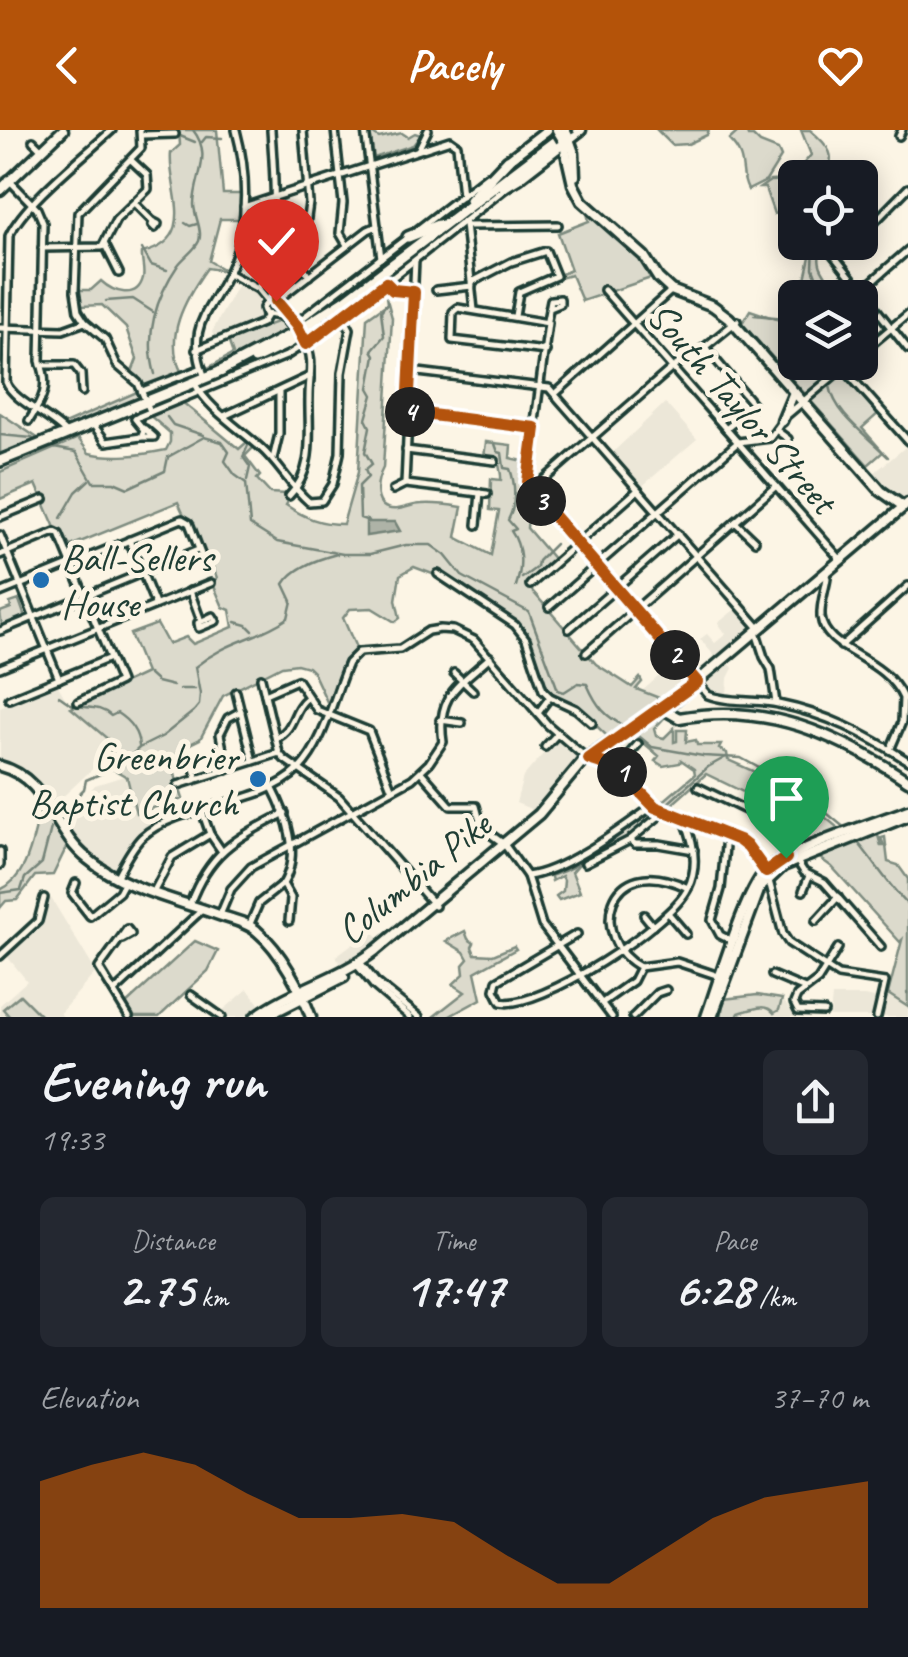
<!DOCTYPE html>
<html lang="en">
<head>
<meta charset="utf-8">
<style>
	body { margin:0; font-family:Caveat,sans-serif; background:#242831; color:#f1f3f6; height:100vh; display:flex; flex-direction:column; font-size:38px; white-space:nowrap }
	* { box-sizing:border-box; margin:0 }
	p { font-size:32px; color:#9ea1a6 }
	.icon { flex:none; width:55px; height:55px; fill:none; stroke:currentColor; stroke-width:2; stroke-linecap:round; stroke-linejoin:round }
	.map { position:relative; height:887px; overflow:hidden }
	.sheet { display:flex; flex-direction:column; background:#171b24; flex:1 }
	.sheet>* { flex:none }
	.buttons { position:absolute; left:778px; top:30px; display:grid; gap:20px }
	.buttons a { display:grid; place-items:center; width:100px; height:100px; border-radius:15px; background:#171b24; box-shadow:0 5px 25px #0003; font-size:50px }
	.pin { position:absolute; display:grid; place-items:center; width:85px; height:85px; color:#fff; margin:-102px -42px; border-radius:50% 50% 50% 0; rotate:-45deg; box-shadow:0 0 10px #0007 }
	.pin .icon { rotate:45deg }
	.km { position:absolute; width:50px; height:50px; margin:-25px; border-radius:50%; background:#222; color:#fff; font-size:28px; line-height:50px; text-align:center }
	.round { display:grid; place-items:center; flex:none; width:105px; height:105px; border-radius:15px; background:#242831 }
	.head { display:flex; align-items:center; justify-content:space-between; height:170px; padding:0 40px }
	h1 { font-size:55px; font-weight:800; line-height:75px }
	.stats { display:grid; grid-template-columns:repeat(3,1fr); gap:15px; height:170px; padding:10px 40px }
	.stats div { display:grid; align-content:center; border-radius:15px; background:#242831; text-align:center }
	.stats b { font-size:50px; font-weight:800 }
	.stats small { font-size:28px; font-weight:400 }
	.stats p { font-size:28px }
	.chart { height:280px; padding:20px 40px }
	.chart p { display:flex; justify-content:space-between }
	.chart svg { width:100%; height:180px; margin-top:10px; fill:#b45309; opacity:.7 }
	header { display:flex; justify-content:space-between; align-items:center; height:130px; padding:0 40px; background:#b45309; color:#fff; font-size:45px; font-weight:800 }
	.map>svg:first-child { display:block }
	.built { fill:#ece7d8 }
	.green { fill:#dcdacc; stroke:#7e8c80; stroke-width:2.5 }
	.water { fill:#aeb3a7; stroke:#758479; stroke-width:2.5 }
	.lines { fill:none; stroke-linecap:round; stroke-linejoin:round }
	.stream { stroke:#758479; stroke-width:2.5 }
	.minor-casing { stroke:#1f3d34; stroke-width:12 }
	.major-casing { stroke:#1f3d34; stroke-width:15 }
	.highway-casing { stroke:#1f3d34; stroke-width:16 }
	.minor { stroke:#fcf5e5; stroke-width:5 }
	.major { stroke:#fcf5e5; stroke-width:8 }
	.highway { stroke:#fcf5e5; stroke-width:9 }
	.major-bridge-casing { stroke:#1f3d34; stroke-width:15; stroke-linecap:butt }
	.major-bridge { stroke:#fcf5e5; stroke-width:8 }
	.route-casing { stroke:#fff; stroke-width:20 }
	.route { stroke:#b45309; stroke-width:12 }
	.poi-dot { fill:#1f6fb2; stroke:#fcf5e5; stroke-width:4 }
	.labels { text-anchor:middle; stroke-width:10; stroke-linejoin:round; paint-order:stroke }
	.street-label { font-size:40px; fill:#1f3d34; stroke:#fcf5e5 }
	.poi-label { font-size:40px; fill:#1f3d34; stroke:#fcf5e5; text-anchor:start }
</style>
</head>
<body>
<header><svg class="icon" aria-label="back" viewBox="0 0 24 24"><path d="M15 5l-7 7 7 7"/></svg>Pacely<svg class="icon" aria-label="heart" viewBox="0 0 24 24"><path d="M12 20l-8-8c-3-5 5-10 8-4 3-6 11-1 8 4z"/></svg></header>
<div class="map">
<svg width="908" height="887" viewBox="0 0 908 887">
	<rect width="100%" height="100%" fill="#fcf5e5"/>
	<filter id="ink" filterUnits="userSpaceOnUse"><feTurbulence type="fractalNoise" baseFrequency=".01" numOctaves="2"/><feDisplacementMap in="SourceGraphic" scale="20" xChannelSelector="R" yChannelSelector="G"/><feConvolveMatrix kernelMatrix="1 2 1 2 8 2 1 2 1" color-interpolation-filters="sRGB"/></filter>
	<g filter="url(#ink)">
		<g class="built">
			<polygon points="239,152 257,164 262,187 214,209 212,202"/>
			<polygon points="665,273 697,309 640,358 611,324"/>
			<polygon points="908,315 908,368 907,369 890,358 874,343"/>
			<polygon points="738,477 755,498 717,529 700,509 707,504 715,513 726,504 718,493"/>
			<polygon points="676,531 692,549 691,552 667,571 641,562"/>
			<polygon points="727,531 733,538 728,548 727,565 711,564 703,551"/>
			<polygon points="57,554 71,578 117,616 55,674 34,649 0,630 0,577"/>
			<polygon points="631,606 639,609 616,634 597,628 608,618"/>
			<polygon points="557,608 582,628 538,682 516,673 523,647"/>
			<polygon points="124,646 136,683 144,683 151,696 134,711 114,741 86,722 64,691 95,655"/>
			<polygon points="51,768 96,842 60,883 63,887 0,887 0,875 27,851 6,825 42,793"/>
			<polygon points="372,799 381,812 343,838 336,826"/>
			<polygon points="248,859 262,878 251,887 228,887 221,882"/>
			<polygon points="888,864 908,877 908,887 881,887"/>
			<polygon points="757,865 782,869 795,887 715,887 722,868"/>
			<polygon points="832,866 864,866 880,869 874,887 830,887"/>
		</g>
		<g class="green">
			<path d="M179,0H217L223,64H241L240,89H220L209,131L226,141L207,138C185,169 163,208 182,243L145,259L138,246L132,242L137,229L126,198L102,175L81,176L79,160H91L101,151C113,162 137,171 143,148C145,140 141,131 142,123C201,109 167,59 171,23L180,15Z"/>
			<polygon points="657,0 709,0 707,5 688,14 672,15"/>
			<path d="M740,0H746L748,6H753L760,13L778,20L781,27L766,51L748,60C738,40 749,30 729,10Z"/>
			<path d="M801,0H810C827,14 841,28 821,47L795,48V78L774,84L765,58H760L770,51L789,50L811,25Z"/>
			<polygon points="370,2 379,8 402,3 408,7 415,3 421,5 413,15 374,28"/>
			<polygon points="587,83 635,122 654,147 582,171 571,145 560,148 559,145 571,140 558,103 589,91"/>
			<path d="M813,113H818L823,118C813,132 825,145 834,157L830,167H801Z"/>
			<path d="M388,173L392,188L383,338C375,353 372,382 398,379C407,378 413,374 422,374C436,373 449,375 462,377L456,407L491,425L499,381L490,380L491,349L501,350C502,343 498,337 499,329L484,327L486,312L511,315L510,328L527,332L523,358L530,363L527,398L555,431L528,456L596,534L632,557L640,548L642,552L636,559L667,571L607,606L579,579L546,563L519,497L512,490L438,441L435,445L414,437L400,445L396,470L400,488L395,492L372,478L350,479L343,488L357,520L344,533L328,574L313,542L308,537L297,534L282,536L223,566L200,609L182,618L171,632L183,669L136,683L127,647L101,632L116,616L71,578L146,543L130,504L157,494L168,514L186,507L193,514L233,497L230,480L223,477L213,454L217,448L211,432L206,433L178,372L68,417L56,400L36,354L0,369V342L78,308L89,323C114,329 141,325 166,320L170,312V303L148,284L181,271L239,319L248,311L255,316L245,326L260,346L257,349L270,363L286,364L290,368L286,375C305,388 320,394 343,394L358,342L367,188Z"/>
			<polygon points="750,180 791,194 795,183 795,232 827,233 835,242 806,265 742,193"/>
			<polygon points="282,190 290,202 226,234 206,239 233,224 228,210"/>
			<polygon points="843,242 879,283 862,298 883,322 868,335 810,270"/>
			<polygon points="139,261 141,268 69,298 62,295"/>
			<polygon points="0,283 39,309 0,325"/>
			<polygon points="19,470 25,487 2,497 0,482 11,478 10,473"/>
			<polygon points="658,587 664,588 654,599 656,606 664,608 674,598 674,612 677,611 677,600 687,600 686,612 696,610 697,615 721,615 719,619 727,623 728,630 790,658 843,702 812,714 784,682 706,644 668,678 660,674 695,644 694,639 681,630 680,633 663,636 655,631 659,626 638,608 631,606"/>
			<path d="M43,673L67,716L53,745L35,746L17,770L6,771L0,778V760C32,745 32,702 43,673Z"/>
			<polygon points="654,680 660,684 628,709 579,734 572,742 580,762 559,770 556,766 563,761 564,750 562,746 552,751 550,743"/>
			<polygon points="877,702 881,716 884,716 881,708 885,707 888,732 898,735 908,749 908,877 888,864 902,810 900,812 832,737 817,726"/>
			<polygon points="465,801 468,809 474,813 472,817 475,824 493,825 514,816 516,819 475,842 481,869 448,887 433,887 465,862 453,854 464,844 463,835 468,829 464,822 446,811"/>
			<polygon points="195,811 218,821 208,841 159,887 133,887 125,875"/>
			<polygon points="20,865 42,887 10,887 3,879"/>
			<path d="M757,865L782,869L779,880L774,883C765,872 751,880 739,883L737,887H721L724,869Z"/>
		</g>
		<polygon class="water" points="366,392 395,392 400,401 366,406"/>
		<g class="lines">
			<g class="stream">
				<polyline points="180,6 195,12"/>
				<polyline points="202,12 206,7 222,8"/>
				<polyline points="185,93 190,96 197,94"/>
				<polyline points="814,113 813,138 819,154 818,168"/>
				<polyline points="142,119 151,135 167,140"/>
				<polyline points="106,171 133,169 153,182"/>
				<polyline points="754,185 795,189"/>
				<polyline points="816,232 825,246"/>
				<path d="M155,244C144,206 156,167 178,135C184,127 195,120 199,111C203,100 194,86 194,74C195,46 213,25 193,0"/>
				<path d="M830,256C835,285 868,306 888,327"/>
				<polyline points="167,287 173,295 203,305"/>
				<polyline points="0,305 32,308 36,312"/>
				<path d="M495,314L498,322L502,323L504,338L510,339C516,355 516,376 508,390L516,399L511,401C523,418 522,439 516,456"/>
				<path d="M43,316L76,322L93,352H114L128,358L165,341L168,327L204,307L222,312L229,322L225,331L235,345L246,353L250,395L277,412L343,424H370L406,415H431L445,425L462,446L529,482L558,560L564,562L578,553L587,554C597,577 605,586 627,598"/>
				<polyline points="247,350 250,337 243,327 249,313"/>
				<polyline points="61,388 76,362 89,350"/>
				<polyline points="369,391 360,388 359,356 368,347 365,340 372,334 365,322 370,297 366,289 373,265 369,258 375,225 372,220 384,206 381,181 387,173 385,158"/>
				<polyline points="522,448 537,437 538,431 555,414"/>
				<polyline points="236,492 247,495 253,501"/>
				<polyline points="148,544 157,552 173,556"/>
				<polyline points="180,559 195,559"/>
				<path d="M59,566C64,569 68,573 73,575C88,579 99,575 111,586L117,583C128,590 138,601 139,616"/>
				<polyline points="634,602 652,617 703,626 741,628 799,660 846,699"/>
				<polyline points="666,675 708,637 726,627"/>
				<path d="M62,681L84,659L86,650L121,635L139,618L163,606L194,581L199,575L200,564L195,537C228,510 256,510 288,488L292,471L284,454C294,437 318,429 337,424"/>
				<path d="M855,709C874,731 888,755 908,775"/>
				<path d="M534,748C563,748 589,727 611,710"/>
				<polyline points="0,763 21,760 25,748 42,733 51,698"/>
				<polyline points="907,863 908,863"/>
			</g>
			<defs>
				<g id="minor">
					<polyline points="140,0 141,18 78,83 75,161 78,181 85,192 105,209 117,235 138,253 150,281"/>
					<polyline points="303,0 309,73 301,132 309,146"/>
					<polyline points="335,0 343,73 340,103 347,115"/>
					<polyline points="365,0 381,128"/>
					<polyline points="142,5 175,4"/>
					<polyline points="899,6 902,0"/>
					<polyline points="33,11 42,20"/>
					<polyline points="418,20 428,0"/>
					<path d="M8,49L37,79L43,93L40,231C50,257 43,269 29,291"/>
					<polyline points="134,73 153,92"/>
					<polyline points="244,77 450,10 457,15 462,66"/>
					<polygon points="154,92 158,94 155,98 152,95"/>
					<polyline points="465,94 474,180"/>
					<polyline points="466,96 558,95"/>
					<polyline points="417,100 487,46"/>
					<polyline points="860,107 908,58"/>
					<polyline points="823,112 908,219"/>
					<polyline points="105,115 119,143"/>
					<polyline points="42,118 102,117 116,90 148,59 147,45 131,30"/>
					<polyline points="228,143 258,159 268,171 276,171 300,201"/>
					<polyline points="472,152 511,132 546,121 556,146 519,162 515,186"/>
					<polyline points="386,153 393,161 414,162"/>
					<path d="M258,159C280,101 275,60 271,0"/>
					<polyline points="436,160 472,156"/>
					<polyline points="604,160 841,430"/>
					<polyline points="853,168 908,120"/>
					<polyline points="268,171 263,178 265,184 281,186 295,201"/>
					<polyline points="276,171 368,100 377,96"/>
					<polyline points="547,190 551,170 560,169 560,174 550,178"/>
					<polyline points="296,193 408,107"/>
					<polyline points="0,198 63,200 85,192"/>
					<polyline points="705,217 752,273 750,279 726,299"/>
					<polyline points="196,220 262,193 267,185"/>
					<path d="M546,221L452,210L453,182L458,178L548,193L527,352L708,565C728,573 756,569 778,574C827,584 866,604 908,631"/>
					<polyline points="860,224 908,184"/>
					<polyline points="41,235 74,235 81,244 82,262"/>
					<polyline points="843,238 908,311"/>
					<polyline points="410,241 549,258 760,499"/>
					<path d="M205,248C183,191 214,181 233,132C249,92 247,41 236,0"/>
					<path d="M194,252C208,279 239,298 261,318C279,334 290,356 309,372L322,371L333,354L340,323L342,243L350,199L339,178"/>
					<polyline points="142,261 202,238"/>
					<polyline points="555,264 672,160"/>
					<polyline points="409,282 535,298"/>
					<polyline points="224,286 310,246"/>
					<polyline points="95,297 106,312 141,307 144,300 135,289 140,286 286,226 326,200 506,58"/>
					<polyline points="776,300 788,309"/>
					<path d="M67,304C51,286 13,271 6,252L9,106C25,72 83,27 112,0"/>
					<polyline points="141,307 154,307 145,299"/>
					<polyline points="406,320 495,331"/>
					<polyline points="273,329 279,304 279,263"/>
					<polyline points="406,354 487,364"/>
					<polyline points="393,360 405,354 415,130"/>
					<polyline points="531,361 672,238 705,217 737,191"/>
					<path d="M289,366C316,340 308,300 309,266C309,246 315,230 305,211"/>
					<polyline points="0,387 44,369"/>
					<polyline points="735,392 755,411"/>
					<polyline points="477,395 480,363"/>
					<polyline points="0,405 59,549"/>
					<polyline points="129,410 155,474"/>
					<polyline points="0,425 55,402 59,404 120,552 78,572"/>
					<polyline points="438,444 515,495 526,509 543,560 550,567 576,579 592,593"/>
					<path d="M825,444L827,448C825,461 820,474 821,487C825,522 884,526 903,568L902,592L890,620"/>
					<polyline points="530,455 638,360"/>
					<polyline points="190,461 201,491"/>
					<polyline points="0,463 182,389 189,393 207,440"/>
					<polyline points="549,477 738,312 770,308 786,286 850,232"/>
					<polygon points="213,486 216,491 199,498 198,493"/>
					<polyline points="569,499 678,404"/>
					<polyline points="0,501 198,420"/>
					<polyline points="756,502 764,527 771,539 776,573"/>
					<polyline points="841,516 908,456"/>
					<polyline points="586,523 776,356"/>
					<polyline points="0,538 211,453"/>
					<polyline points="454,543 473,561"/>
					<polyline points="261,548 279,623 284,629 339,667 435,776"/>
					<polyline points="236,562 253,631"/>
					<polyline points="265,564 297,550 317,580 369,601 392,660"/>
					<polyline points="9,569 110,528"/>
					<polyline points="538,583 550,567"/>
					<polyline points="440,590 462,593"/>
					<path d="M276,608C295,600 292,579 307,568"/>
					<polyline points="545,617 558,603"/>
					<polyline points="192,633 197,648"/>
					<polyline points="617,638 638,614"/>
					<polyline points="227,640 220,604 228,588 241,581"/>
					<polyline points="421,642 451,676 476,676 482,698 504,714 527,746 542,795 612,887"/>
					<polyline points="178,655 279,623"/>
					<path d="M272,657C287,686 301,723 283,754"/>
					<polyline points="698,657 772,693 804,742 824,752 881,817"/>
					<polyline points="202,681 210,704 221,720"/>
					<polyline points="726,706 721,759 712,790 720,805 732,811"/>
					<polyline points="630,710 635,714 659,714 694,720"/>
					<polyline points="0,721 0,735"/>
					<polyline points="585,733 630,710 665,681"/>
					<path d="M117,746C124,733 131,718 142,707C181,672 260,678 299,639C325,612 333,567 348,533L359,522L400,519L428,501L440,499L453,500L474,510L548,595L584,626L617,638L653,676L748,717L768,747L783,804L789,813L838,845L885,852L877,887"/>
					<path d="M527,746C564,742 622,698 653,676"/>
					<polyline points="76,753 72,763 90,786 119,762 125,751"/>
					<polyline points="283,754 291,768 289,791"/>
					<path d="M688,758C604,717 588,811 640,837L677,832L719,846"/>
					<polyline points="154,761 172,727 210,704"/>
					<polyline points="803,761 809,746"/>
					<path d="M190,774C210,720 237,708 285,683"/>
					<polyline points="669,784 686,804"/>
					<path d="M220,785L231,759L251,737L412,649L429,633L443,612C436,565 458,556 490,527"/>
					<polyline points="644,785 653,796"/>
					<polyline points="816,791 838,767"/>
					<polyline points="249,796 259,773 283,754"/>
					<path d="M577,804L497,851L495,860L501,872C538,881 672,794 688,758C699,736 694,712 685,691"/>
					<polyline points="122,809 131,804 127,799 99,838 129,887"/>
					<polyline points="0,826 38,791 44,768"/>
					<polyline points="360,832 376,852 419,887"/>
					<polyline points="356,834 374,856 410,887"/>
					<polyline points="772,845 805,859"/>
					<polyline points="114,862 203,779"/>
					<polyline points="191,865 222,887"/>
					<polyline points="602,873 633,851 640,837"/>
					<polyline points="824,882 798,881 794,873 797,866 818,850 838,818"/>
					<polyline points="633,887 657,863 666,860"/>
				</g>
				<g id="major">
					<polyline points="568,6 574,23 575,46"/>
					<polyline points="563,10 573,54 582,71 644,126 658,148 671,160 713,176 729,188 881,361 904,377"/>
					<polyline points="508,30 547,0"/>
					<polyline points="519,48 581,0"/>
					<polyline points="0,60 63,0"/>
					<polyline points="782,291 794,262"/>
					<path d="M663,579L679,588C766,572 837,604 908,651"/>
					<path d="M0,636C49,649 52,701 88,729C122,758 174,769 216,784C229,789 248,792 258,802C281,821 301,860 311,887"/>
					<path d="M255,887C292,859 339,849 376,820L539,684L583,631L674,571L908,373"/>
					<polyline points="265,887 344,847"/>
					<path d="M706,887C718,854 744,764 765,742C787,720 875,693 908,680"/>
					<polyline points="712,887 760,758 783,736 908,686"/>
				</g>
				<g id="highway">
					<polyline points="504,57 519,48"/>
					<polyline points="470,70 508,30"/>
					<polyline points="408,107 438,95"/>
					<polyline points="255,229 289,213 320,193"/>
					<polyline points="221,241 292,204 344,171 567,2"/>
					<polyline points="0,331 222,241"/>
				</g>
			</defs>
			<use href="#minor" class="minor-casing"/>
			<use href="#major" class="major-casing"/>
			<use href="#highway" class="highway-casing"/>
			<use href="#minor" class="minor"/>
			<use href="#major" class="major"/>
			<use href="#highway" class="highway"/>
			<defs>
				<g id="major-bridge">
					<polyline points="557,0 563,10"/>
					<polyline points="565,0 568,6"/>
				</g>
			</defs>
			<use href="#major-bridge" class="major-bridge-casing"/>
			<use href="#major-bridge" class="major-bridge"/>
		</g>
	</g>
	<g class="lines" filter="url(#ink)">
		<defs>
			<polyline id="route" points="276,171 297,196 306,214 386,153 393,160 414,162 408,282 535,298 528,352 532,361 697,552 589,629 617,638 655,677 739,710 748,717 766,742 786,728"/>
		</defs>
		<use href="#route" class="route-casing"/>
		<use href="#route" class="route"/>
	</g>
	<g class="poi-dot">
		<circle cx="41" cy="450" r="10"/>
		<circle cx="258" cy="649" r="10"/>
	</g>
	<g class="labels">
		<g class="street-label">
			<text transform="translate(743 277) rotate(49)" y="14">South Taylor Street</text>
			<text transform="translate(413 747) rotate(-39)" y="14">Columbia Pike</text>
		</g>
		<g class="poi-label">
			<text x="61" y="441">Ball-Sellers<tspan x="61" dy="46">House</tspan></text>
			<text x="238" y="640" text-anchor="end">Greenbrier<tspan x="238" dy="46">Baptist Church</tspan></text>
		</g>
	</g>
</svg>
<div class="buttons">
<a><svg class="icon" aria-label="locate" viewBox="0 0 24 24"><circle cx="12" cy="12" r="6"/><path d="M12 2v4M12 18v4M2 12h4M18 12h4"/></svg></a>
<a><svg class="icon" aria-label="layers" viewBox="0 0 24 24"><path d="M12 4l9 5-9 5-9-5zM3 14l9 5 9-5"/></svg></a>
</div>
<div class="pin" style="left:786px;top:728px;background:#1e9e55"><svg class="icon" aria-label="arrive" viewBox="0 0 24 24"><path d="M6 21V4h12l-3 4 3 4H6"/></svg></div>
<div class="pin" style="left:276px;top:171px;background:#d93025"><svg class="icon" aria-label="check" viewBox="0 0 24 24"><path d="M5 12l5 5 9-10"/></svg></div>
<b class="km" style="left:622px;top:642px">1</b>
<b class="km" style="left:675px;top:525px">2</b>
<b class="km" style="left:541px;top:371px">3</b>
<b class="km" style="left:410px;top:282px">4</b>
</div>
<section class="sheet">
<div class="head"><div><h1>Evening run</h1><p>19:33</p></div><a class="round"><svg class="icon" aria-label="share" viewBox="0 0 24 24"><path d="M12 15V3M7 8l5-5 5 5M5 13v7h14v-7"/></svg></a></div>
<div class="stats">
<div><p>Distance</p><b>2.75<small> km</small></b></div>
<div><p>Time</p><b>17:47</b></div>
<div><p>Pace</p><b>6:28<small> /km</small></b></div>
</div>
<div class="chart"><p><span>Elevation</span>37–70 m</p>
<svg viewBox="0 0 160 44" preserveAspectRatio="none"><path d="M0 44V13L10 9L20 6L30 9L40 16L50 22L60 22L70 21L80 23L90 31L100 38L110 38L120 30L130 22L140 17L150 15L160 13V44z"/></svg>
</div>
</section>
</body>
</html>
